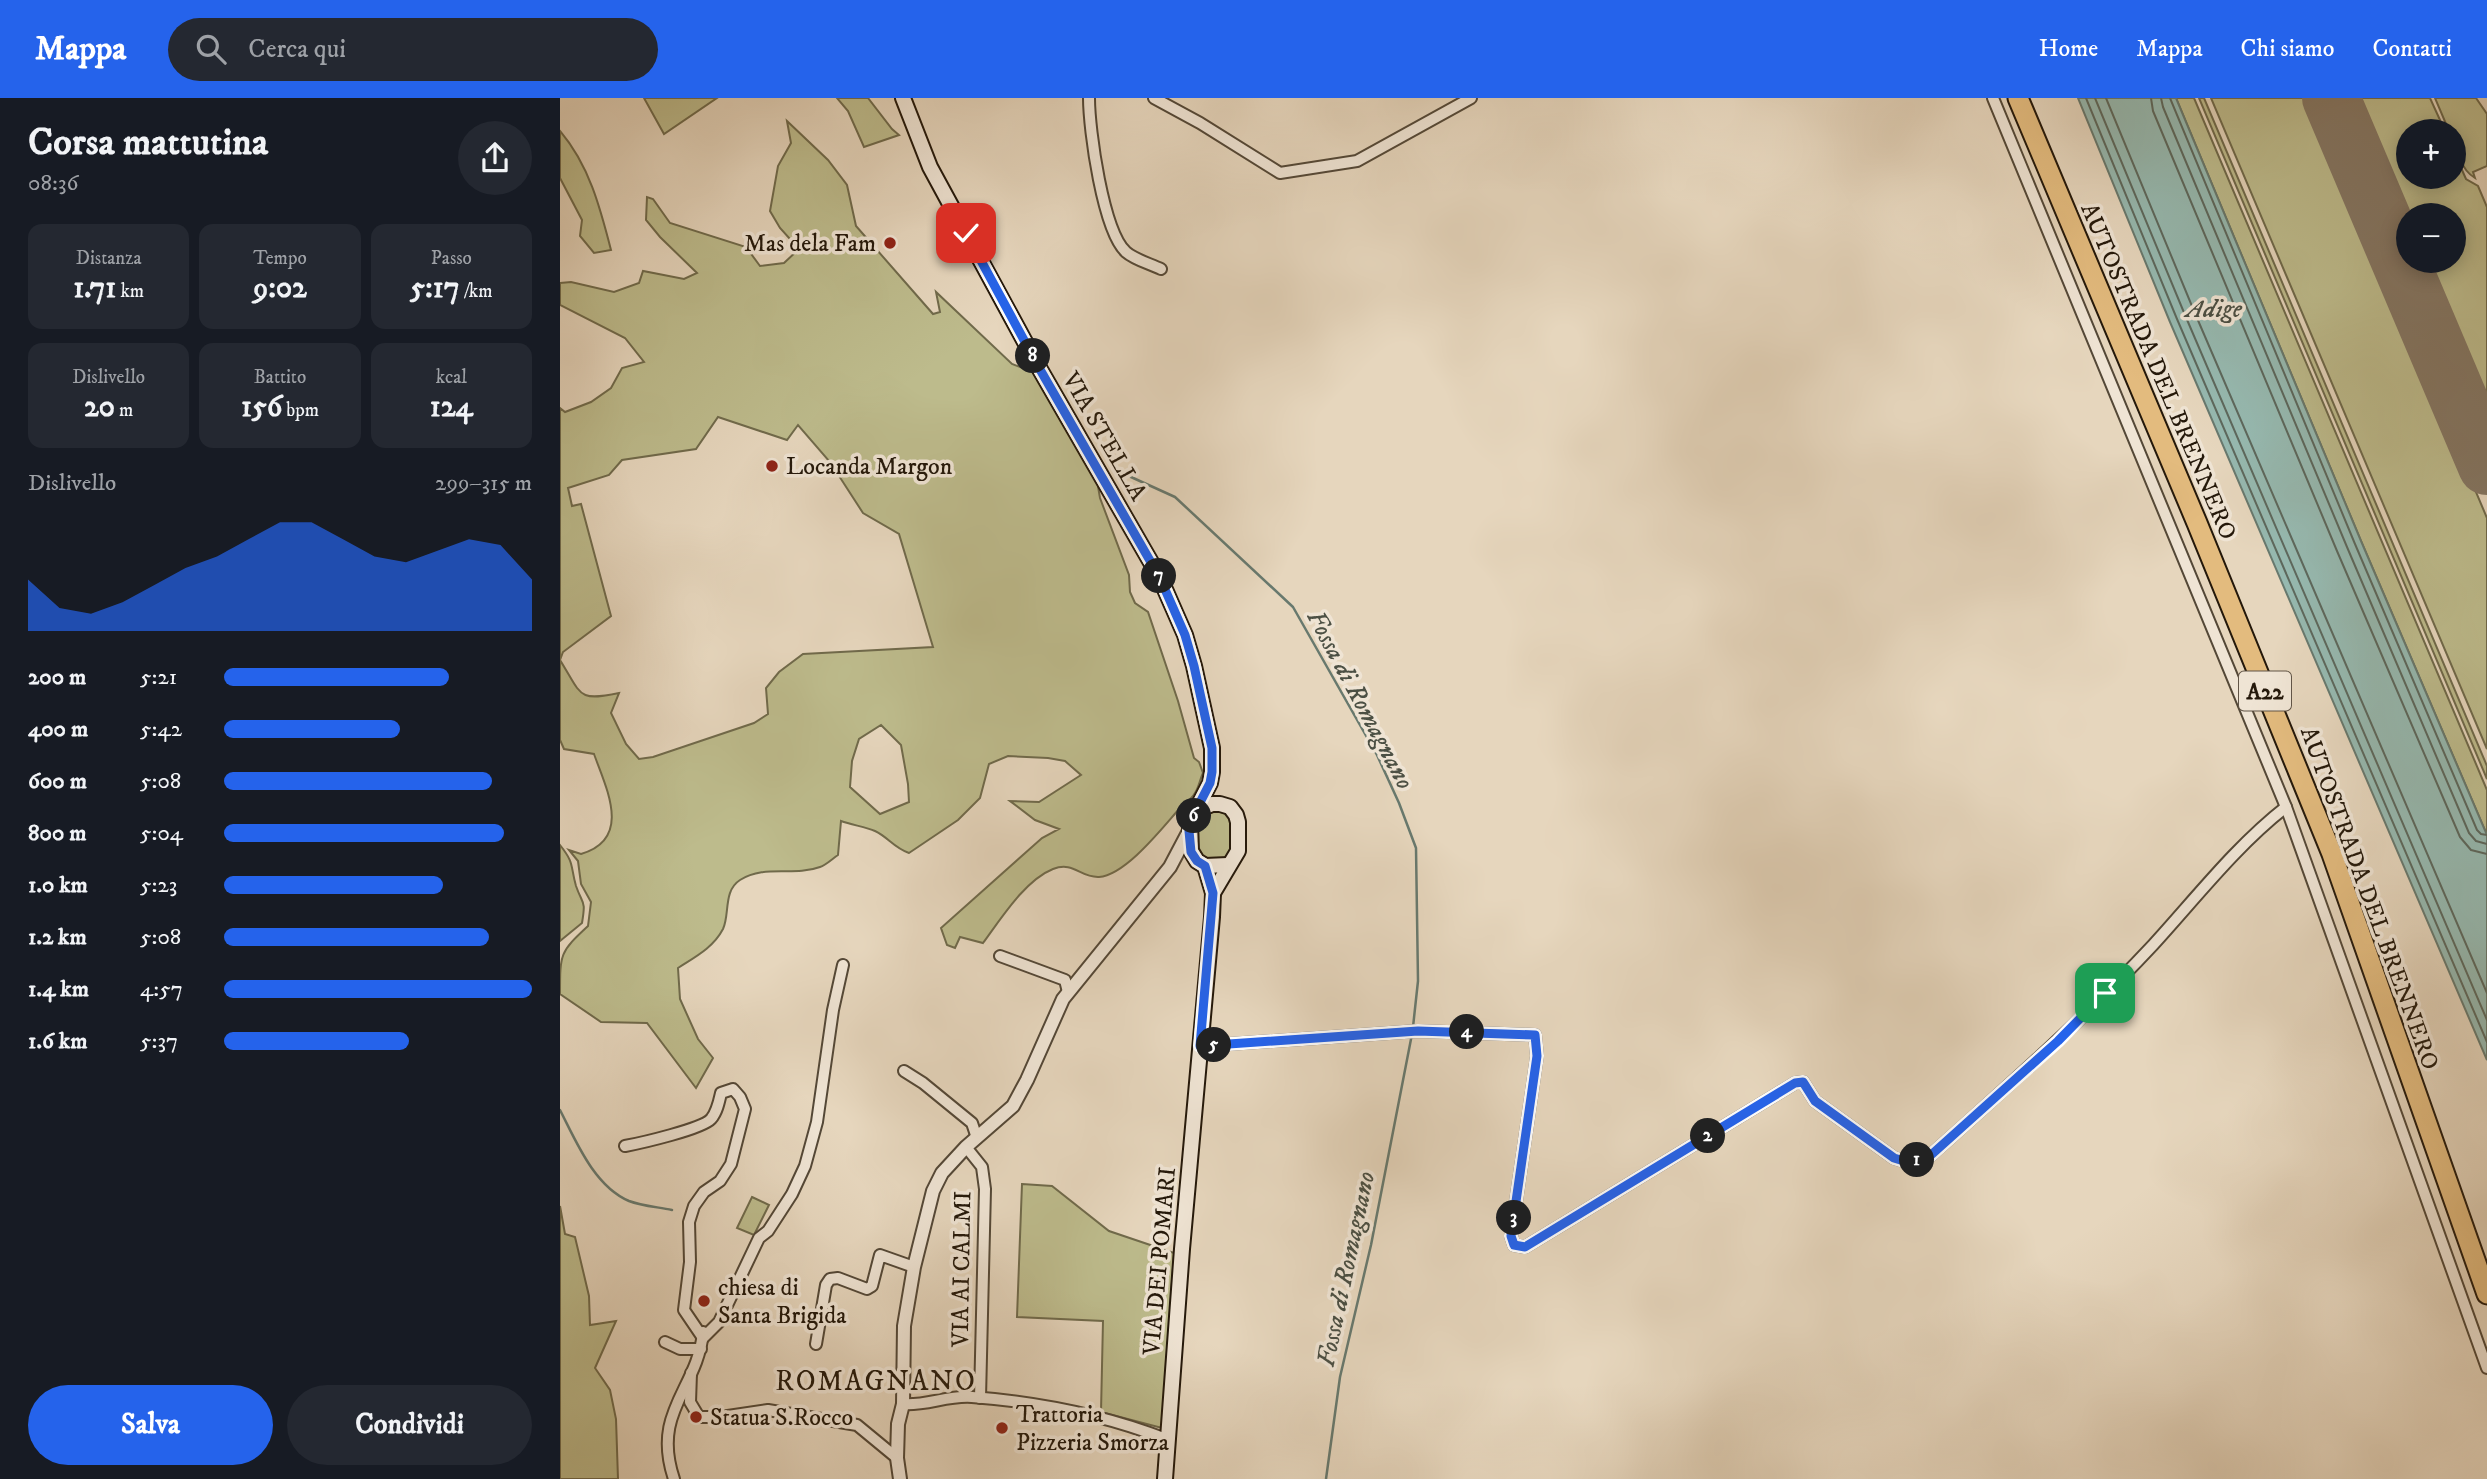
<!DOCTYPE html>
<html lang="it">
<head>
<meta charset="utf-8">
<style>
	body { margin:0; font-family:"IM FELL DW Pica",serif; background:#242831; color:#f1f3f6; height:100vh; display:flex; flex-direction:column; font-size:26px; white-space:nowrap }
	* { box-sizing:border-box; margin:0 }
	p { font-size:23px; color:#9ea1a6 }
	.icon { flex:none; width:38px; height:38px; fill:none; stroke:currentColor; stroke-width:2; stroke-linecap:round; stroke-linejoin:round }
	.map { position:relative; flex:1; overflow:hidden }
	.sheet { display:flex; flex-direction:column; background:#171b24; width:560px }
	.sheet>* { flex:none }
	.controls { position:absolute; left:1836px; top:21px; display:grid; gap:14px }
	.controls a { display:grid; place-items:center; width:70px; height:70px; border-radius:50%; background:#171b24; box-shadow:0 4px 18px #0003; font-size:35px }
	.pin { position:absolute; display:grid; place-items:center; width:60px; height:60px; color:#fff; margin:-30px; border-radius:14px; box-shadow:0 4px 10px #0006 }
	.km { position:absolute; width:35px; height:35px; margin:-18px; border-radius:50%; background:#222; color:#fff; font-size:19px; line-height:35px; text-align:center }
	.round { display:grid; place-items:center; flex:none; width:74px; height:74px; border-radius:37px; background:#242831 }
	.overview { display:flex; align-items:center; justify-content:space-between; height:119px; padding:0 28px }
	h1 { font-size:38px; font-weight:700; line-height:52px }
	.metrics { display:grid; grid-template-columns:repeat(3,1fr); gap:10px; height:119px; padding:7px 28px }
	.metrics div { display:grid; align-content:center; border-radius:14px; background:#242831; text-align:center }
	.metrics b { font-size:30px; font-weight:700 }
	.metrics small { font-size:19px; font-weight:400 }
	.metrics p { font-size:19px }
	.chart { height:196px; padding:14px 28px }
	.chart p { display:flex; justify-content:space-between }
	.chart svg { width:100%; height:126px; margin-top:7px; fill:#2563eb; opacity:.7 }
	.action { display:flex; gap:14px; margin-top:auto; padding:14px 28px }
	.action a { flex:1; height:80px; border-radius:42px; background:#2563eb; color:#fff; font-size:28px; font-weight:700; line-height:80px; text-align:center }
	.action a+a { background:#242831; color:#f1f3f6 }
	ul { padding:0 28px; list-style:none; font-size:23px }
	li { display:grid; grid-template-columns:112px 84px 1fr; align-items:center; height:52px }
	li i { height:18px; border-radius:9px; background:#2563eb }
	header { display:flex; align-items:center; gap:42px; box-sizing:border-box; height:98px; padding:0 35px; background:#2563eb; color:#fff }
	header strong { font-size:33px }
	nav { display:flex; gap:38px; margin-inline-start:auto; font-size:24px }
	.search { width:490px; height:63px; background:#242831; display:flex; align-items:center; gap:18px; box-sizing:border-box; padding:0 24px; border-radius:38px; color:#9ea1a6; font-size:26px }
	main { display:flex; flex:1; min-height:0 }
	.map>svg:first-child { display:block }
	.green { fill:#bdbb8c; stroke:#706a4b; stroke-width:2; fill-rule:evenodd }
	.water { fill:#96b9b0; stroke:#68796e; stroke-width:2 }
	.lines { fill:none; stroke-linecap:round; stroke-linejoin:round }
	.shore { stroke:#5d685d; stroke-width:2 }
	.stream { stroke:#68796e; stroke-width:2.5 }
	.taxiway { stroke:#857764; stroke-width:23 }
	.runway { stroke:#857764; stroke-width:58 }
	.minor-casing { stroke:#544837; stroke-width:14 }
	.tertiary-casing { stroke:#544837; stroke-width:16 }
	.secondary-casing { stroke:#24180a; stroke-width:18 }
	.motorway-casing { stroke:#24180a; stroke-width:23 }
	.minor { stroke:#efe4d4; stroke-width:10 }
	.tertiary { stroke:#efe4d4; stroke-width:12 }
	.secondary { stroke:#efe4d4; stroke-width:14 }
	.motorway { stroke:#e3bb7e; stroke-width:19 }
	.route-casing { stroke:#fff; stroke-width:14 }
	.route { stroke:#2563eb; stroke-width:9 }
	.poi-dot { fill:#8f2418; stroke:#efe4d4; stroke-width:2.5 }
	.labels { text-anchor:middle; stroke-width:7; stroke-linejoin:round; paint-order:stroke }
	.shield { fill:#efe4d4; stroke:#615547; stroke-width:2 }
	.shield-label { font-size:23px; font-weight:bold; fill:#24180a }
	.poi-label { font-size:24px; fill:#24180a; stroke:#efe4d4; text-anchor:start }
	.street-label { font-size:24px; fill:#24180a; stroke:#efe4d4 }
	.water-label { font-size:26px; font-style:italic; fill:#4c5044; stroke:#efe4d4 }
	.quarter-label { font-size:28px; letter-spacing:2px; fill:#24180a; stroke:#efe4d4 }
</style>
</head>
<body>
<header>
<strong>Mappa</strong>
<div class="search"><svg class="icon" aria-label="search" viewBox="0 0 24 24"><circle cx="10" cy="10" r="6"/><path d="M15 15l6 6"/></svg>Cerca qui</div>
<nav><a>Home</a><a>Mappa</a><a>Chi siamo</a><a>Contatti</a></nav>
</header>
<main>
<section class="sheet">
<div class="overview"><div><h1>Corsa mattutina</h1><p>08:36</p></div><a class="round"><svg class="icon" aria-label="share" viewBox="0 0 24 24"><path d="M12 15V3M7 8l5-5 5 5M5 13v7h14v-7"/></svg></a></div>
<div class="metrics">
<div><p>Distanza</p><b>1.71<small> km</small></b></div>
<div><p>Tempo</p><b>9:02</b></div>
<div><p>Passo</p><b>5:17<small> /km</small></b></div>
</div>
<div class="metrics">
<div><p>Dislivello</p><b>20<small> m</small></b></div>
<div><p>Battito</p><b>156<small> bpm</small></b></div>
<div><p>kcal</p><b>124</b></div>
</div>
<div class="chart"><p><span>Dislivello</span>299–315 m</p>
<svg viewBox="0 0 160 44" preserveAspectRatio="none"><path d="M0 44V26L10 36L20 38L30 34L40 28L50 22L60 18L70 12L80 6L90 6L100 12L110 18L120 20L130 16L140 12L150 14L160 26V44z"/></svg>
</div>
<ul>
<li><b>200 m</b>5:21<i style="width:73%"></i></li>
<li><b>400 m</b>5:42<i style="width:57%"></i></li>
<li><b>600 m</b>5:08<i style="width:87%"></i></li>
<li><b>800 m</b>5:04<i style="width:91%"></i></li>
<li><b>1.0 km</b>5:23<i style="width:71%"></i></li>
<li><b>1.2 km</b>5:08<i style="width:86%"></i></li>
<li><b>1.4 km</b>4:57<i style="width:100%"></i></li>
<li><b>1.6 km</b>5:37<i style="width:60%"></i></li>
</ul>
<div class="action"><a>Salva</a><a>Condividi</a></div>
</section>
<div class="map">
<svg width="1927" height="1381" viewBox="0 0 1927 1381">
	<rect width="100%" height="100%" fill="#e6d6bd"/>
	<filter id="stains"><feTurbulence type="fractalNoise" baseFrequency=".00286" numOctaves="4"/><feColorMatrix values="0 0 0 0 .2 0 0 0 0 .09 0 0 0 0 .02 0 0 0 .5 -.17"/></filter>
	<radialGradient id="worn" r=".72"><stop offset=".6" stop-color="#630" stop-opacity="0"/><stop offset="1" stop-color="#630" stop-opacity=".3"/></radialGradient>
	<g class="green">
		<polygon points="84,0 157,0 104,36"/>
		<polygon points="277,0 308,0 332,31 339,37 304,49 288,13"/>
		<polygon points="1616,0 1634,0 1927,692 1927,737 1801,443"/>
		<polygon points="1639,0 1644,0 1927,668 1927,681"/>
		<polygon points="1651,0 1749,0 1927,420 1927,651"/>
		<polygon points="1792,0 1870,0 1885,33 1848,33 1848,79 1894,79 1894,54 1906,81 1918,88 1927,109 1927,314 1861,163 1894,163 1894,117 1848,117 1848,131"/>
		<path d="M1875,0H1916L1927,16V68L1913,74L1915,80C1901,72 1894,49 1894,33H1889Z"/>
		<path d="M227,23L268,62L287,87L296,128L373,216L380,214L376,194L452,266L479,276L536,377L540,400L569,477L570,494L575,505L588,514L618,603L634,660L639,664L643,675C640,681 639,689 635,695C632,701 625,706 620,710C603,729 566,777 539,779C520,780 514,763 493,771C465,782 440,822 423,845L400,839L395,850L387,847L381,830L482,740L499,731L475,722L450,703L479,704L521,677L505,663L488,660L448,658L429,666L420,700L398,722L349,755C334,750 328,739 315,733C306,729 292,727 281,723L278,757C272,761 266,767 260,769C233,779 205,766 180,782C163,793 170,816 163,831C153,850 135,859 118,870L120,901L138,941L153,960L136,990L87,925L41,924L0,896C0,855 0,854 28,828L31,804L21,786L18,763L9,752L21,756C73,741 46,690 34,656L4,651L0,642V310L5,314L31,304L51,290L62,270L84,264L65,240L0,207V185L11,184L54,194L79,185L83,173L124,181L137,175L100,139L86,122L87,99L93,101L110,125L186,149L200,168L224,165L239,151L220,130L210,113L218,68L231,45ZM158,319L227,342L238,327L270,364L303,415L339,436L373,549L243,556L219,574L206,590L208,616L194,625L93,659L79,661L66,646L51,615L59,595C17,604 22,597 0,562L3,554L51,518L21,406L12,408L8,390L49,377L62,362L136,351ZM321,627L341,647L348,686L349,704L320,716L290,689L292,663L299,641Z"/>
		<path d="M0,33C29,67 40,109 51,152L34,155L20,138L22,122L0,80Z"/>
		<path d="M653,712C660,713 669,716 672,723C676,731 674,757 665,761C661,764 652,763 648,764L638,756L635,733L639,721Z"/>
		<path d="M0,747C15,766 10,767 16,788C23,808 26,801 22,825L0,843Z"/>
		<polygon points="462,1086 492,1088 549,1133 614,1155 602,1330 541,1314 543,1223 457,1219"/>
		<polygon points="192,1099 209,1107 194,1137 177,1130"/>
		<polygon points="0,1108 5,1136 15,1139 29,1198 30,1227 56,1223 35,1270 50,1292 56,1321 58,1381 0,1381"/>
	</g>
	<polygon class="water" points="1518,0 1616,0 1801,443 1927,737 1927,962 1610,224"/>
	<g class="lines">
		<g class="shore">
			<polyline points="1526,0 1617,221 1927,944"/>
			<polyline points="1535,0 1625,217 1927,922"/>
			<polyline points="1546,0 1634,213 1927,895"/>
			<polyline points="1591,0 1593,13 1777,453 1900,739 1911,752 1927,756"/>
			<polyline points="1601,0 1603,9 1787,449 1909,735 1916,743 1927,746"/>
			<polyline points="1610,0 1795,446 1917,732 1921,736 1927,737"/>
		</g>
		<g class="stream">
			<polyline points="560,374 615,399 733,509 817,657 839,705 856,750 858,883 853,929"/>
			<path d="M0,1012C16,1043 34,1088 69,1103C82,1108 98,1109 112,1112"/>
			<polyline points="766,1381 780,1279 811,1147 852,936"/>
		</g>
		<polyline class="taxiway" points="1914,337 1922,345 1927,346"/>
		<polyline class="runway" points="1771,0 1927,368"/>
		<defs>
			<g id="minor">
				<path d="M529,0C529,32 543,133 566,154C575,162 591,166 601,171"/>
				<polyline points="594,0 640,25 720,75 797,63 911,0"/>
				<polyline points="1433,0 1726,709 1927,1270"/>
				<polyline points="440,858 505,882 508,894"/>
				<path d="M640,948L858,933L975,937L977,958L951,1138L954,1147L965,1149L1235,985L1243,984L1255,1003L1334,1060L1350,1065L1371,1057C1447,989 1523,922 1593,847C1636,800 1676,748 1726,709"/>
				<polyline points="344,973 363,985 412,1025 417,1040"/>
				<path d="M65,1048C81,1045 142,1031 151,1021C157,1014 159,1004 161,995L173,991L180,999L185,1011L171,1066L160,1083L144,1094L134,1108L129,1124L130,1164L124,1212L143,1240L159,1224L199,1140L208,1133L232,1096L245,1068L257,1024L273,912L283,867"/>
				<polyline points="406,1049 422,1069 425,1091 420,1300"/>
				<polyline points="105,1244 120,1251 141,1251"/>
				<polyline points="256,1246 266,1187 270,1181 278,1180 307,1191 312,1188 320,1157 354,1169"/>
				<polyline points="131,1275 130,1304 139,1319 161,1319 208,1312 297,1327 337,1360"/>
				<path d="M343,1306C366,1308 388,1297 412,1299C479,1304 544,1317 606,1341"/>
				<path d="M114,1381C91,1313 138,1291 143,1234"/>
			</g>
			<polyline id="tertiary" points="340,1381 337,1360 338,1326 343,1306 344,1228 354,1169 373,1093 382,1075 406,1049 453,1008 467,982 503,901 610,769 629,733"/>
			<g id="secondary">
				<polyline points="343,0 370,69 478,268 600,480 625,537 634,568 652,650 652,674 650,685 630,724 631,753 637,763 645,768 668,767"/>
				<polyline points="638,712 652,706 660,706 670,709 676,717 678,724 678,753 653,795"/>
				<polyline points="605,1381 622,1151 652,819 653,795 645,768"/>
			</g>
			<polyline id="motorway" points="1458,0 1637,425 1772,756 1927,1196"/>
		</defs>
		<use href="#minor" class="minor-casing"/>
		<use href="#tertiary" class="tertiary-casing"/>
		<use href="#secondary" class="secondary-casing"/>
		<use href="#motorway" class="motorway-casing"/>
		<use href="#minor" class="minor"/>
		<use href="#tertiary" class="tertiary"/>
		<use href="#secondary" class="secondary"/>
		<use href="#motorway" class="motorway"/>
	</g>
	<g class="lines">
		<defs>
			<polyline id="route" points="406,135 478,268 600,480 625,537 634,568 652,650 652,674 650,685 630,724 629,733 631,754 637,763 645,768 653,795 640,948 858,933 975,937 977,958 951,1138 954,1147 965,1149 1235,985 1243,984 1255,1003 1334,1060 1350,1065 1371,1057 1498,943 1545,895"/>
		</defs>
		<use href="#route" class="route-casing"/>
		<use href="#route" class="route"/>
	</g>
	<g class="poi-dot">
		<circle cx="330" cy="145" r="7"/>
		<circle cx="212" cy="368" r="7"/>
		<circle cx="144" cy="1203" r="7"/>
		<circle cx="136" cy="1319" r="7"/>
		<circle cx="442" cy="1330" r="7"/>
	</g>
	<g class="labels">
		<rect class="shield" x="1679" y="573.5" width="52" height="39" rx="5"/>
		<g class="shield-label">
			<text x="1705" y="601">A22</text>
		</g>
		<g class="poi-label">
			<text x="316" y="153" text-anchor="end">Mas dela Fam</text>
			<text x="226" y="376">Locanda Margon</text>
			<text x="158" y="1197">chiesa di<tspan x="158" dy="28">Santa Brigida</tspan></text>
			<text x="456" y="1324">Trattoria<tspan x="456" dy="28">Pizzeria Smorza</tspan></text>
			<text x="150" y="1327">Statua S.Rocco</text>
		</g>
		<g class="street-label">
			<text transform="translate(1599 273) rotate(67)" y="8">AUTOSTRADA DEL BRENNERO</text>
			<text transform="translate(545 338) rotate(60)" y="8">VIA STELLA</text>
			<text transform="translate(1810 800) rotate(70)" y="8">AUTOSTRADA DEL BRENNERO</text>
			<text transform="translate(599 1163) rotate(-85)" y="8">VIA DEI POMARI</text>
			<text transform="translate(401 1171) rotate(-89)" y="8">VIA AI CALMI</text>
		</g>
		<g class="water-label">
			<text x="1654" y="219">Adige</text>
			<text transform="translate(801 601) rotate(62)" y="9">Fossa di Romagnano</text>
			<text transform="translate(785 1171) rotate(-78)" y="9">Fossa di Romagnano</text>
		</g>
		<g class="quarter-label">
			<text x="316" y="1292">ROMAGNANO</text>
		</g>
	</g>
	<rect width="100%" height="100%" filter="url(#stains)"/>
	<rect width="100%" height="100%" fill="url(#worn)"/>
</svg>
<div class="controls">
<a>+</a>
<a>−</a>
</div>
<div class="pin" style="left:1545px;top:895px;background:#1e9e55"><svg class="icon" aria-label="arrive" viewBox="0 0 24 24"><path d="M6 21V4h12l-3 4 3 4H6"/></svg></div>
<div class="pin" style="left:406px;top:135px;background:#d93025"><svg class="icon" aria-label="check" viewBox="0 0 24 24"><path d="M5 12l5 5 9-10"/></svg></div>
<b class="km" style="left:1357px;top:1062px">1</b>
<b class="km" style="left:1148px;top:1038px">2</b>
<b class="km" style="left:954px;top:1120px">3</b>
<b class="km" style="left:907px;top:934px">4</b>
<b class="km" style="left:654px;top:947px">5</b>
<b class="km" style="left:634px;top:718px">6</b>
<b class="km" style="left:599px;top:478px">7</b>
<b class="km" style="left:473px;top:258px">8</b>
</div>
</main>
</body>
</html>
